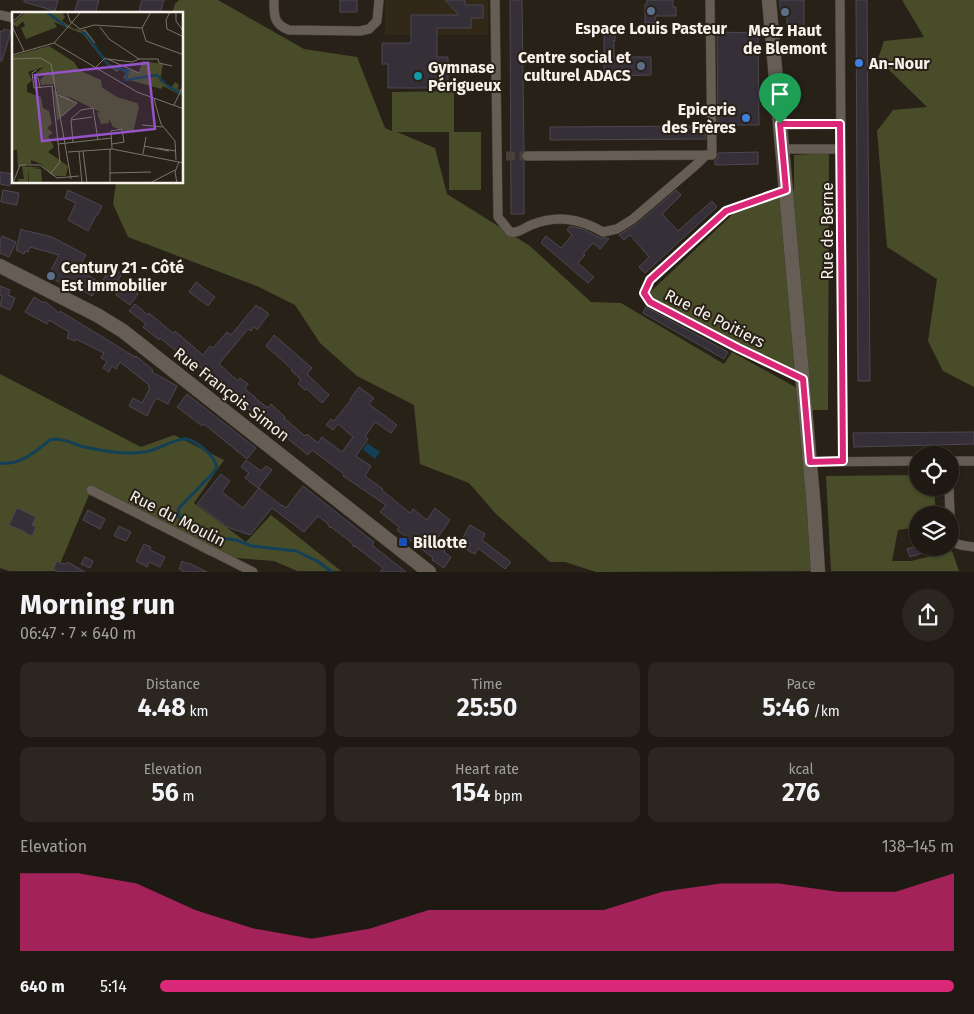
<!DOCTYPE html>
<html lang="en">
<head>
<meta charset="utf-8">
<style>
	body { margin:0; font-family:"Fira Sans",sans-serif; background:#2b2620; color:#f1f3f6; height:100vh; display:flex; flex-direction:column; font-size:19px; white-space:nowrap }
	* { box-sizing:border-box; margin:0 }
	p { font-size:16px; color:#a1a09f }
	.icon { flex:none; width:28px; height:28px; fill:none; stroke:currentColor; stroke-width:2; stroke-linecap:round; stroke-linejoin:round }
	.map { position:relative; height:572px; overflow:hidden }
	.details { display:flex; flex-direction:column; background:#1e1912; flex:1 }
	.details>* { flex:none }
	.tools { position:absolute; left:909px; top:446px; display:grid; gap:10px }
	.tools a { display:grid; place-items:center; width:50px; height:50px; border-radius:50%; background:#1e1912; box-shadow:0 1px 4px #0004,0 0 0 1px #3c3832; font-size:25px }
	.pin { position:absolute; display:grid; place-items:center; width:42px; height:42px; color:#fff; margin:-51px -21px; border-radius:50% 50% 50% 0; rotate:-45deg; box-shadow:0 0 5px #0007 }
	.pin .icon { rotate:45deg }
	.round { display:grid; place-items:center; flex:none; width:52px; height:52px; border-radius:26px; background:#2b2620 }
	.headline { display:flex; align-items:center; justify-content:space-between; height:85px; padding:0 20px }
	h1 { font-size:28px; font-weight:700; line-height:38px }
	.figures { display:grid; grid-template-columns:repeat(3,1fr); gap:8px; height:85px; padding:5px 20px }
	.figures div { display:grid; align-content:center; border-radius:10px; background:#2b2620; text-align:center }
	.figures b { font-size:25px; font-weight:700 }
	.figures small { font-size:14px; font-weight:400 }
	.figures p { font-size:14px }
	.chart { height:140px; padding:10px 20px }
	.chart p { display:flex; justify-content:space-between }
	.chart svg { width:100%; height:90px; margin-top:5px; fill:#db2777; opacity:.7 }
	ul { padding:0 20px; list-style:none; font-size:16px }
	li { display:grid; grid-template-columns:80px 60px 1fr; align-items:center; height:38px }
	li i { height:12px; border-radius:6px; background:#db2777 }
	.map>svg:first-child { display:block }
	.education { fill:#312818 }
	.green { fill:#484c28 }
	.water { fill:#134057 }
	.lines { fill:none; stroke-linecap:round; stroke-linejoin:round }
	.stream { stroke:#134057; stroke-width:3 }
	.building { fill:#352f38; stroke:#4d4751 }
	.street-tunnel { stroke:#474038; stroke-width:9; stroke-dasharray:9 4.5; stroke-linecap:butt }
	.street-casing { stroke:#433d37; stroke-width:10 }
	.secondary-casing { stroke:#433d37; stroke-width:15 }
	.street { stroke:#665e54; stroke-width:9 }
	.secondary { stroke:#665e54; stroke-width:14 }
	.route-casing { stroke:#fff; stroke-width:10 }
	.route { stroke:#db2777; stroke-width:6 }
	.service-dot { fill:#5c6f8a; stroke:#282118; stroke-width:2 }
	.shop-dot { fill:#3f7fe0; stroke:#282118; stroke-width:2 }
	.culture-dot { fill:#0f9aa8; stroke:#282118; stroke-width:2 }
	.transit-dot { fill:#1a4fb4; stroke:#282118; stroke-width:2 }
	.labels { text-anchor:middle; stroke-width:4; stroke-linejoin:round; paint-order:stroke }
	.poi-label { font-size:16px; font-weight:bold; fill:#f6f1eb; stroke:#282118; text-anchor:start }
	.street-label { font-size:16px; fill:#f6f1eb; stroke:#282118 }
	.inset-river { fill:none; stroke:#134057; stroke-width:2.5 }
	.inset-road { fill:none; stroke:#7a746c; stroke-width:1 }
	.view { fill:#9453c8; fill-opacity:0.15; stroke:#9453c8; stroke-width:2.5 }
	.inset-edge { fill:none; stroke:#f6f1eb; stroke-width:2.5 }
</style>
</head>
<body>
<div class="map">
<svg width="974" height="572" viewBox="0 0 974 572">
	<rect width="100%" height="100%" fill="#282118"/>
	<rect class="education" x="385" y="0" width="103" height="35"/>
	<g class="green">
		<polygon points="179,0 218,0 304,49 357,57 385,128 392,131 392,92 454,91 454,132 481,132 481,190 449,190 449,132 397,132 435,148 447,194 530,246 591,302 621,303 724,364 732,352 806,393 807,377 736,343 647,295 735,212 794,190 794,155 829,153 828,410 802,410 812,571 596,572 565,562 550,562 496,514 469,483 420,464 414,405 357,376 320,343 295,305 259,287 128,237 113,204 116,183 182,182 182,14 172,14 175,4"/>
		<polygon points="902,0 974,0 974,387 943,371 928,341 937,279 887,247 877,131 893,110 927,107 878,59 884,41 924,37"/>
		<polygon points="0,374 141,447 174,435 224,460 194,503 246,542 271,515 341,571 297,571 274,561 209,556 150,524 89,495 57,571 9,571 0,568"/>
		<polygon points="917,475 918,488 934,488 936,515 918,515 917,527 898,530 892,561 911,561 952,551 959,571 831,571 826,476"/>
	</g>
	<polygon class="water" points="367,443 380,452 375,459 363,450"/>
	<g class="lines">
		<path class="stream" d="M0,463C16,465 29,457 41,447C44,445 47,442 50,440C61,437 74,444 84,447C104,451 124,455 144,452C156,451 178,437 187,439C199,443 214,455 217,467L213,473L179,508L178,514L180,518L186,520L200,529L214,537L236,540L252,546L296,551L317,561L332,572"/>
	</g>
	<g class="building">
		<polygon points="24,0 58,0 55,11 24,2"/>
		<polygon points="78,0 99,0 95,14 74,14"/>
		<polygon points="142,0 164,0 160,14 153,14 139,10"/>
		<rect x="340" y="0" width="17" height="12"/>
		<polygon points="445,0 465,0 465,5 483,5 483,18 471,18 471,28 437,28 437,57 448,57 448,88 388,88 388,64 382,64 382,43 411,43 411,15 459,15"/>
		<polygon points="510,0 522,0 524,151 521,157 524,161 524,214 511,214"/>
		<polygon points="647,0 673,0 673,7 676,7 676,16 656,16 655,23 645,23 645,4 647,4"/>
		<polygon points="780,0 804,0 804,28 787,28 787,14 780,14"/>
		<polygon points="856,0 867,0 870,381 858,381"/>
		<polygon points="615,28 615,41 614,40 614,57 651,57 651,75 604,76 604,29"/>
		<polygon points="4,29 11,31 2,61 0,61 0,31 3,32"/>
		<polygon points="717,32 758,33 759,125 718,125"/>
		<polygon points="705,126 706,139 550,140 550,127"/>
		<polygon points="758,152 758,164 715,165 715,160 718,158 718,153"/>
		<polygon points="0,172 12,174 10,186 0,184"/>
		<polygon points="3,190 19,193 17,205 1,202"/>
		<polygon points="68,190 102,206 98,214 97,214 88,231 68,220 76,203 65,198"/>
		<polygon points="676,190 681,195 662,214 678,231 712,201 717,207 645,273 639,267 649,257 630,235 624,240 619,235 637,224"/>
		<polygon points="570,226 583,229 600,238 607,238 609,239 600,249 593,243 583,254 585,255 578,263 594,277 588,283 541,243 546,236 561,248 572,235 567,230"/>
		<polygon points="21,229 28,232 28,231 52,237 86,255 78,269 100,283 92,296 68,282 66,286 48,276 59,255 30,247 28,252 25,251 24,254 16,250"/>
		<polygon points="2,236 16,242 9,257 0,253 0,240"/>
		<polygon points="111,267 122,274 118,280 138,294 130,305 116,295 117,294 101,283"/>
		<polygon points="196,282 215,297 208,306 189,292"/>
		<polygon points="0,286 10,290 8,295 15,298 10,310 0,306 2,296 0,295"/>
		<polygon points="34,297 42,302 46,302 59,313 60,311 135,357 136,356 153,370 152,372 177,386 168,404 156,398 147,416 129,406 133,398 142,403 150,388 148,387 149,385 120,362 116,369 112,366 109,372 103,368 107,361 101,358 104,353 76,339 75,341 67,338 69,332 49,320 47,324 25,312"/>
		<polygon points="135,304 148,315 149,313 173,333 175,331 203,355 210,346 213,348 227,332 231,335 256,305 259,308 260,307 269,314 257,330 254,327 251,331 248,329 219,364 238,381 240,378 248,384 245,389 256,398 255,398 268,408 271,404 285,417 284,418 305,436 307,434 318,443 322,437 342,452 353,437 338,424 333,430 326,425 331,419 334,421 351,400 350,399 359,387 374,398 369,404 397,425 391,433 375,422 365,437 368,439 356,456 371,466 365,476 383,489 382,490 410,513 413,509 427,520 435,508 450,520 436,540 438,541 436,545 445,551 444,552 451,557 444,568 432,560 433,558 397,530 399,527 380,512 386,505 343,476 344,474 312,450 308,455 287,438 288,436 271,422 270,424 257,413 256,415 235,398 236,397 210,375 182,353 181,355 160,338 159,340 143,327 146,324 129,311"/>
		<polygon points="646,307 728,352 724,359 643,313"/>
		<polygon points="274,335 312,368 307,374 329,395 322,403 307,389 305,390 298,384 301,380 291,370 292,369 266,346"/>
		<polygon points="187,394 256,448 247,459 204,424 202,426 177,407"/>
		<polygon points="974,432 974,444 854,447 853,433"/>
		<polygon points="246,460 261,471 266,466 272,470 258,488 245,478 249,473 241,467"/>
		<polygon points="221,474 230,481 222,492 243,508 259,488 282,506 283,505 286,508 303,486 374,542 372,545 406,572 380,572 383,568 355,546 354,547 351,542 331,527 330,528 327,523 318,516 304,532 272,508 250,535 227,527 197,504"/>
		<polygon points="17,508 36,517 32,525 36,527 32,536 25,533 25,532 9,525"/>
		<polygon points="88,510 105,519 100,529 83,520"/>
		<polygon points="470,525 485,534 482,540 511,562 505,569 478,548 475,554 467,550 471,544 462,539"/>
		<polygon points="119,526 131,532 126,541 114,536"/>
		<polygon points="144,544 151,547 150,550 165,557 160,567 149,562 147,567 136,561"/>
		<polygon points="918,546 918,548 934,548 935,549 910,557 907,549"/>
		<polygon points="85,557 93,561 90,568 81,564"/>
		<polygon points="57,561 62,564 63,563 67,564 68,562 85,572 58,572 53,569"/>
		<polygon points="182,561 188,564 189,563 207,572 184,572 179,569"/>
	</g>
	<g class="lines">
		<polyline class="street-tunnel" points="506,156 527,156"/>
		<defs>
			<g id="street">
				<path d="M274,0C274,15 273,24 289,30L360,31L369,29L377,21L379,0"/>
				<path d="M495,0L498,217L510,232C517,234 524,228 531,225C557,215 579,218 603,232L617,229L633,219L697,164L706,155"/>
				<polyline points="840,0 843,461"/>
				<polyline points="0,15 14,18"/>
				<polyline points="780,125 840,124"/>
				<polyline points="782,149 841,149"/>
				<polyline points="527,156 712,155 710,0"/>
				<polyline points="786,190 726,211 650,280 645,293 650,302 738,348 803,379"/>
				<polyline points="950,461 974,461"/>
				<polyline points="810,462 918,461"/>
				<polyline points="949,488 950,515"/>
				<polyline points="91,490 253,572"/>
				<path d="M950,519C951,543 949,544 974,547"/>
			</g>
			<g id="secondary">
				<polyline points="769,0 814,509 818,572"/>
				<polyline points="0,266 97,315 123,331 429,572"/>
			</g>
		</defs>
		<use href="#street" class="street-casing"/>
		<use href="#secondary" class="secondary-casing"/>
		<use href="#street" class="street"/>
		<use href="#secondary" class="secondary"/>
	</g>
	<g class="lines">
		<defs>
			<polygon id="route" points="780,124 840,124 843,461 810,462 803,379 738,348 650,302 644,293 650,280 726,211 786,190"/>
		</defs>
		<use href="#route" class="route-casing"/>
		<use href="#route" class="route"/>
	</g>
	<g class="service-dot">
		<circle cx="651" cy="11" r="5"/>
		<circle cx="785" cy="12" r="5"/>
		<circle cx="641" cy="66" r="5"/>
		<circle cx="51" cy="276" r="5"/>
	</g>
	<g class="shop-dot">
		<circle cx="859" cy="63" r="5"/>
		<circle cx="746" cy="118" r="5"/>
	</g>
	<circle class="culture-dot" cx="418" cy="76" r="5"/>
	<rect class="transit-dot" x="398" y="537" width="10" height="10" rx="2.5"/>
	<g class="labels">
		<g class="poi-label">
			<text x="651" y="34" text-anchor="middle">Espace Louis Pasteur</text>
			<text x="785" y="36" text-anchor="middle">Metz Haut<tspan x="785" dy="18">de Blemont</tspan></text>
			<text x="631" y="63" text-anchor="end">Centre social et<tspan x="631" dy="18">culturel ADACS</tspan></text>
			<text x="869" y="69">An-Nour</text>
			<text x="428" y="73">Gymnase<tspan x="428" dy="18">Périgueux</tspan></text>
			<text x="736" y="115" text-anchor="end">Epicerie<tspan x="736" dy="18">des Frères</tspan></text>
			<text x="61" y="273">Century 21 - Côté<tspan x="61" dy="18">Est Immobilier</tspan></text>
			<text x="413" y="548">Billotte</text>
		</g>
		<g class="street-label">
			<text transform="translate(827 231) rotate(-90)" y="6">Rue de Berne</text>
			<text transform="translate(715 318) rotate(27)" y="6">Rue de Poitiers</text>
			<text transform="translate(232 394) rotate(38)" y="6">Rue François Simon</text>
			<text transform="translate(178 518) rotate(27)" y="6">Rue du Moulin</text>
		</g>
	</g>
	<g transform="translate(12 12)">
		<rect width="171" height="171" fill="#282118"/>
		<path d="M14,0H50L53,5L50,9L62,17L73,18L92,48L101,54L127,60L130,49L151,52L148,69L160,75L163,70L167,73L165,77L171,78V84L151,74L149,77L111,66L114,61L108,57L105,60L97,55L71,22L42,10L45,15L14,27L9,16L13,14L11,9L5,15L0,12ZM37,34L62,50L67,58L89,68L90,75L105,85L125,91L127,95L121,121L101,115L97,107V111L89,112L85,101L88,100L55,84L64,91L45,109L42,79H45L42,72L29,73L28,68L33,63L26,65L24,61L32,55L16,60L20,68L15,73V80L29,85L31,96L37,99L40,112L35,116L41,121L36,124L42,135L36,140L56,154L54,164H41L29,152L19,148V152L6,155L5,138H1L0,44ZM10,154L30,156H20L29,157L30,171H17V156L16,171H7L6,167H12Z" fill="#484c28"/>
		<path class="inset-river" d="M35,0L53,14M69,20L74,22L97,54L116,59L114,68L145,63L153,72M154,73L172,83"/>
		<path class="inset-road" d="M55,0L58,9L68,17L82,13L130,16M139,0L130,16L134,29L172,43M158,0L154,8L155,17L172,25M164,0V9L172,20M0,10L12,0M0,14L12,39M88,15L97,27L127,47L120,50L96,47M72,17L83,31M42,31L125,80L172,97M0,43L42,31L69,0M0,47L29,46L39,52L59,167M127,47H146L147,51L160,54M84,55L93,46L127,61M25,58L20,61L22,76L41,74M20,65L26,66L28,75M46,83L65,91L50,104M142,87L149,112L163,129L164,148M162,93L172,72M59,107L69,98L81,96L86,128M130,113L151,115M61,130L59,108L80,105M46,132L100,126M100,132L112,130L110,117L99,119L100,137M132,134L157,139M145,136L164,139M71,139L75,171M56,140L100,137L172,151M67,140L70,171M131,142L134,125M16,153H28L45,166L67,164M98,161L139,160M38,162L48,150L40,74M1,171L8,153H15M98,171V137M138,171L163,158M165,171L163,160L167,150"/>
		<path class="view" d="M136,51L143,117L30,129L23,63Z"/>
		<rect width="171" height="171" class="inset-edge"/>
	</g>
</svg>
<div class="tools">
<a><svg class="icon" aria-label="locate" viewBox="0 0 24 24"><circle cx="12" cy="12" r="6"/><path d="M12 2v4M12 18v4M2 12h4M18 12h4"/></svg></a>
<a><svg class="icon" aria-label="layers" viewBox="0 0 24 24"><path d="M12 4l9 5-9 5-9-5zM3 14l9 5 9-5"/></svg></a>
</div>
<div class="pin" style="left:780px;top:124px;background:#1e9e55"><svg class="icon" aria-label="arrive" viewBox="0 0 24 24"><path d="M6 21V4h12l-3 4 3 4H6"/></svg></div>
</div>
<section class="details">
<div class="headline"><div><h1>Morning run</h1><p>06:47 · 7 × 640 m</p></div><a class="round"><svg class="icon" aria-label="share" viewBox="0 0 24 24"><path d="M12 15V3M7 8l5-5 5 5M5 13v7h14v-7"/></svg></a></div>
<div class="figures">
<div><p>Distance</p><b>4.48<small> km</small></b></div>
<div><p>Time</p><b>25:50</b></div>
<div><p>Pace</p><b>5:46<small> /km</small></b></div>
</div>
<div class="figures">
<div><p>Elevation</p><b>56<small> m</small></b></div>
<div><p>Heart rate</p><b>154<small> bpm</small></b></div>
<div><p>kcal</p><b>276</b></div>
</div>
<div class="chart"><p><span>Elevation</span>138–145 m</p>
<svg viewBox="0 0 160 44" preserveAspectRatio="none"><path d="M0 44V6L10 6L20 11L30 24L40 33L50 38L60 33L70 24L80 24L90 24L100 24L110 15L120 11L130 11L140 15L150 15L160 6V44z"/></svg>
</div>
<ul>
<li><b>640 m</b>5:14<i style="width:100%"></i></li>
</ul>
</section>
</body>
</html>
